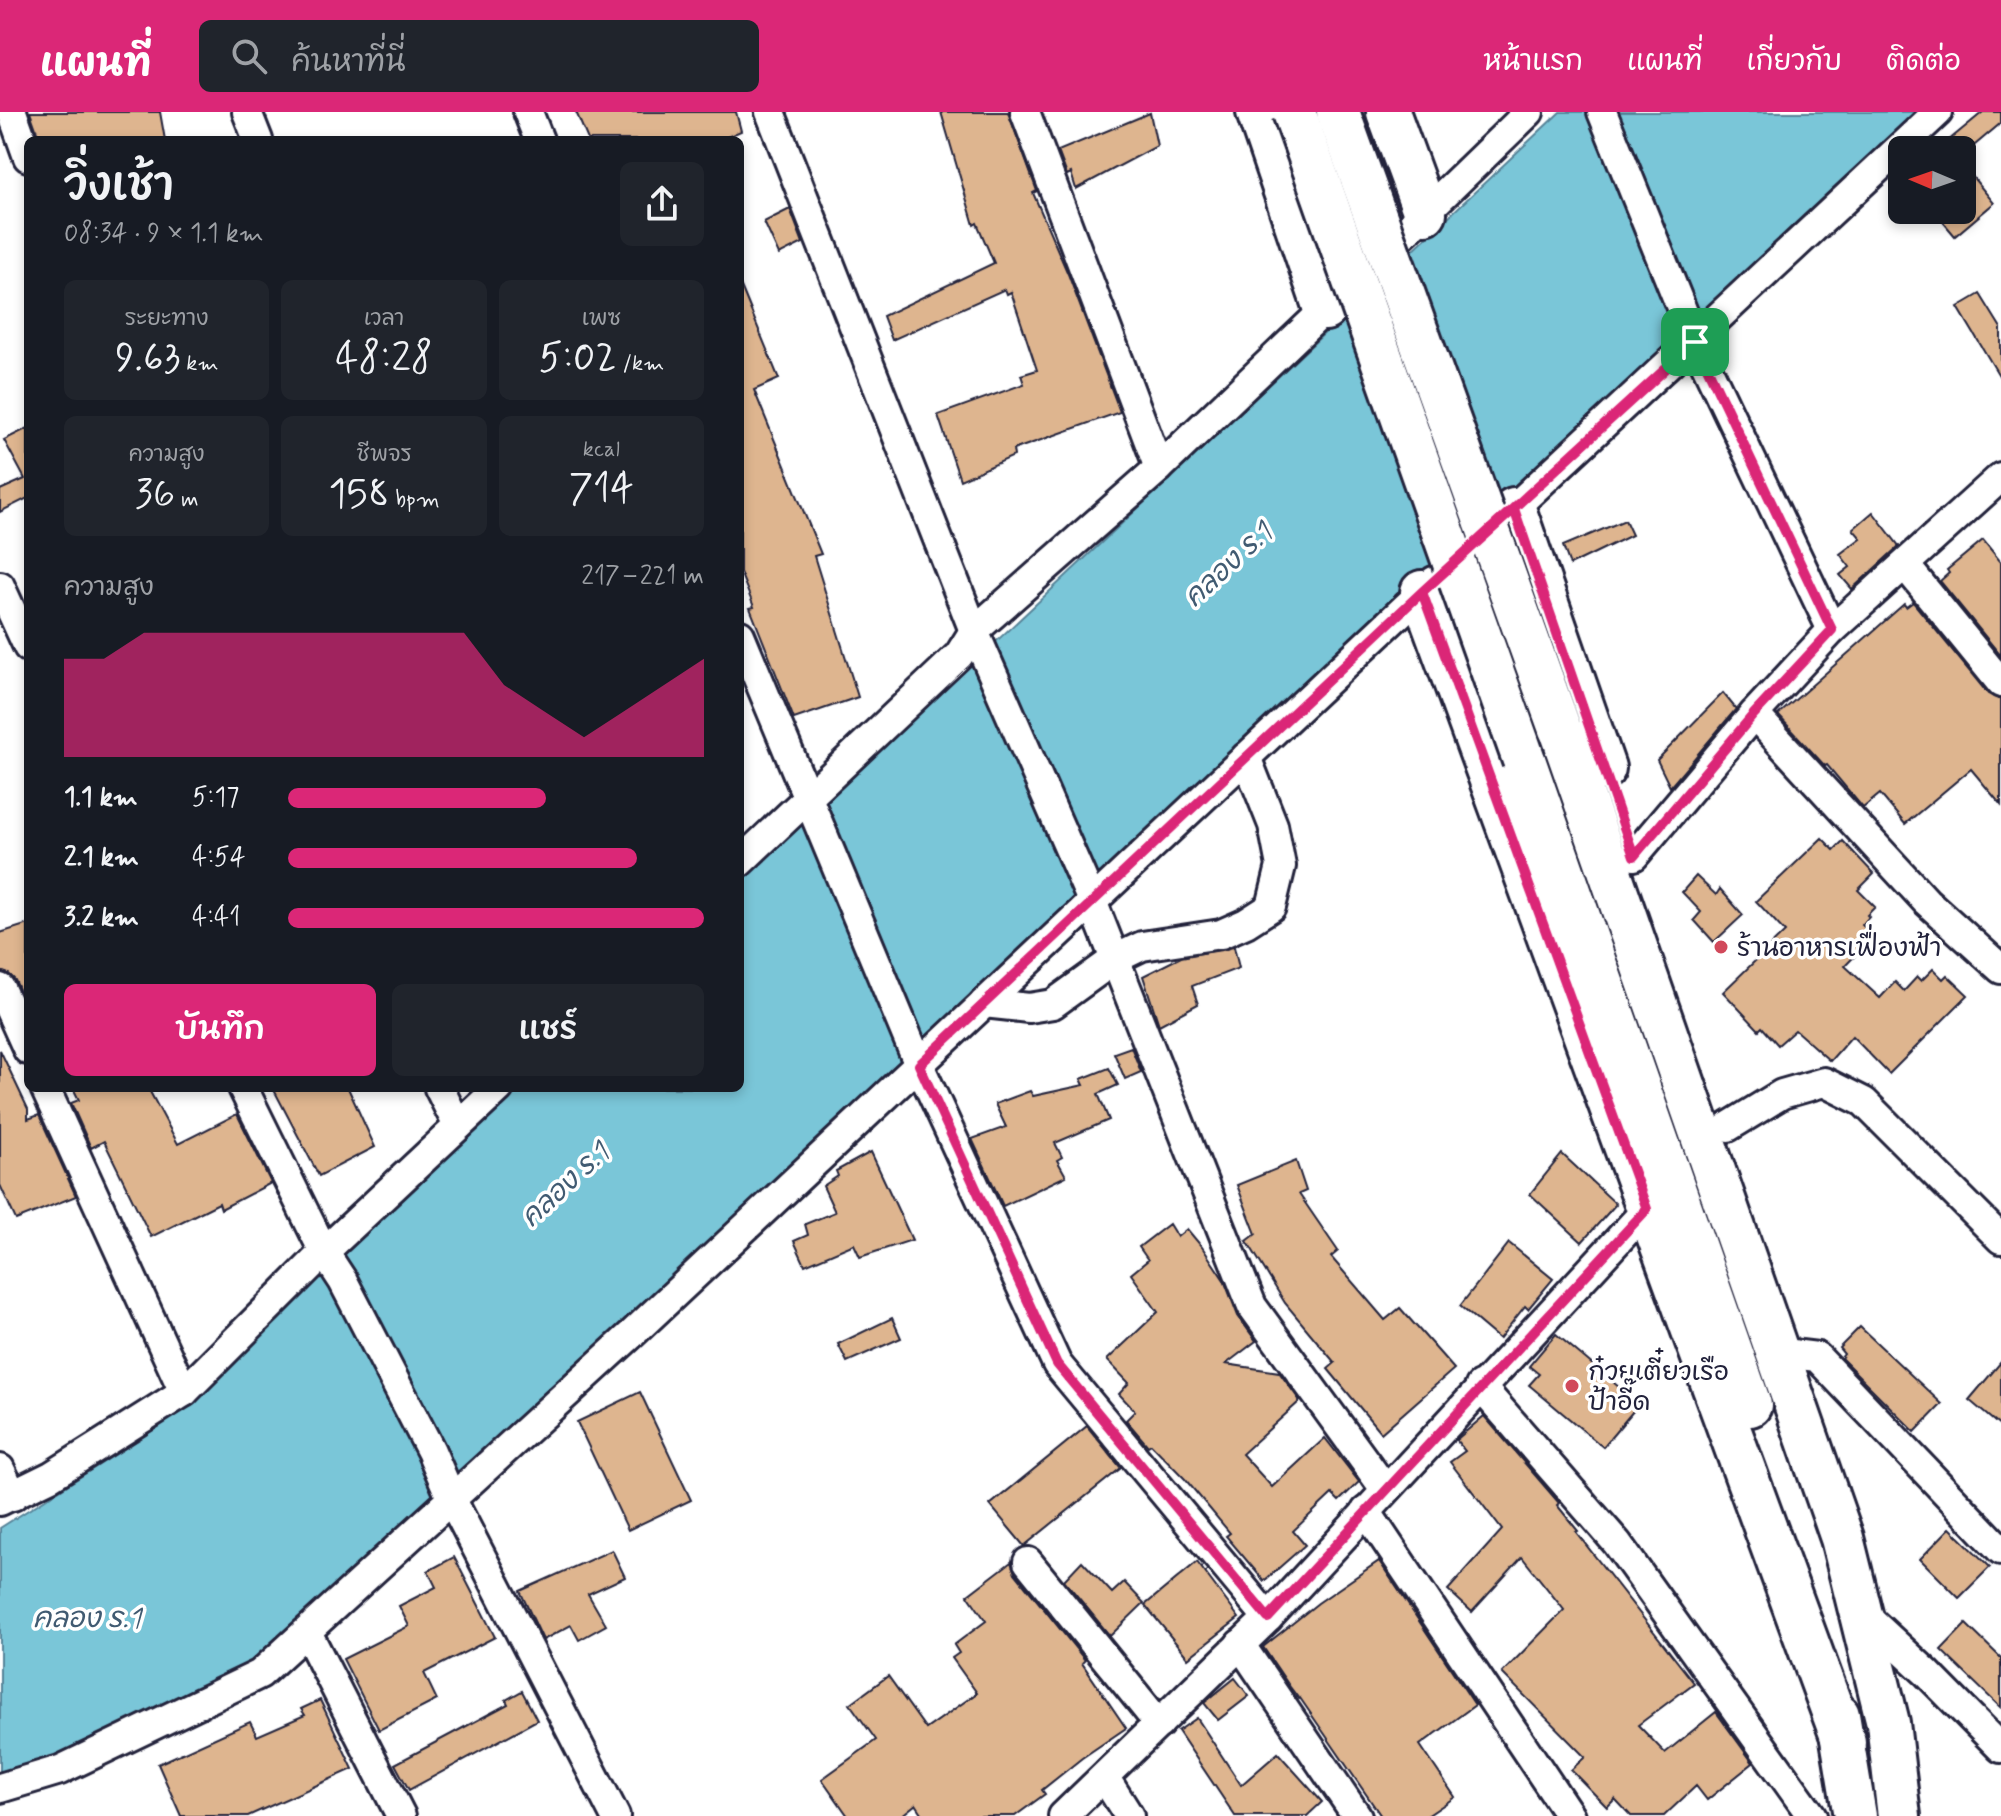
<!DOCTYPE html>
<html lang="th">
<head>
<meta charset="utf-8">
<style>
	body { margin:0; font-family:Mynerve,"Playpen Sans Thai",sans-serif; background:#20242c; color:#f1f3f6; height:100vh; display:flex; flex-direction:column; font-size:30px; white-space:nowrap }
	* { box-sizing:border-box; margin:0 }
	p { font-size:26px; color:#9ea1a6 }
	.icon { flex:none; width:44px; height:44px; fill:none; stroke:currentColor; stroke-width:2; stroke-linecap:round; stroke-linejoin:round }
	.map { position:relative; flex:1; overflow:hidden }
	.sheet { position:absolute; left:24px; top:24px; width:720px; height:956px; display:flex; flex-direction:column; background:#171b24; border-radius:12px; box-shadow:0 4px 12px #0003 }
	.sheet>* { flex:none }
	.needle { width:52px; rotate:272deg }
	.tools { position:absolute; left:1888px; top:24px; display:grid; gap:16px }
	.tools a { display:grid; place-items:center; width:88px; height:88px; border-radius:12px; background:#171b24; box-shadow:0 4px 12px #0003; font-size:40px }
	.pin { position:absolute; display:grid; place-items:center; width:68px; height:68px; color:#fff; margin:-34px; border-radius:16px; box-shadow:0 4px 12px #0006 }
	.round { display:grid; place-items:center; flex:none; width:84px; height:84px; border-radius:12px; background:#20242c }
	.overview { display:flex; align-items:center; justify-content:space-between; height:136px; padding:0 40px }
	h1 { font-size:44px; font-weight:600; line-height:60px }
	.metrics { display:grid; grid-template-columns:repeat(3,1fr); gap:12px; height:136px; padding:8px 40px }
	.metrics div { display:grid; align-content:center; border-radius:12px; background:#20242c; text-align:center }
	.metrics b { font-size:40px; font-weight:600 }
	.metrics small { font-size:22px; font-weight:400 }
	.metrics p { font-size:22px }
	.chart { height:224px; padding:16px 40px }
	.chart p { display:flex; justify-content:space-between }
	.chart svg { width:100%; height:144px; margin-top:8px; fill:#db2777; opacity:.7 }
	.button { display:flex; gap:16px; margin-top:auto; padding:16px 40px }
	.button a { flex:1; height:92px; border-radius:12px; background:#db2777; color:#fff; font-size:32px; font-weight:600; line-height:92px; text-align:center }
	.button a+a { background:#20242c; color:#f1f3f6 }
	ul { padding:0 40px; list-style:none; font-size:26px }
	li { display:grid; grid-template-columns:128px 96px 1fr; align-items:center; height:60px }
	li i { height:20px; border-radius:10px; background:#db2777 }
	header { display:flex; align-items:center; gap:48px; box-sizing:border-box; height:112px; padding:0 40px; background:#db2777; color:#fff }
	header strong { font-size:38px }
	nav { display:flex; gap:44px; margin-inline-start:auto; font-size:28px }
	.search { width:560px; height:72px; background:#20242c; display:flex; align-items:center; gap:20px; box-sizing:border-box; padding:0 28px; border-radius:12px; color:#9ea1a6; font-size:30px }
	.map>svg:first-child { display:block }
	.water { fill:#7ac6d8; stroke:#578499; stroke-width:2 }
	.building { fill:#deb58f; stroke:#22223b; stroke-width:2 }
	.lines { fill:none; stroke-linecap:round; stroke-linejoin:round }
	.street-casing { stroke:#22223b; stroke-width:34 }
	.secondary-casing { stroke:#22223b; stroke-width:48 }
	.street { stroke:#fff; stroke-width:28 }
	.secondary { stroke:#fff; stroke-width:42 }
	.secondary-bridge-casing { stroke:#22223b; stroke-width:48; stroke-linecap:butt }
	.secondary-bridge { stroke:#fff; stroke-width:42 }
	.route-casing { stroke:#fff; stroke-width:16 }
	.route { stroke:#db2777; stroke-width:10 }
	.poi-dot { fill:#d1495b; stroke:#fff; stroke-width:3 }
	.labels { text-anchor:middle; stroke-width:7; stroke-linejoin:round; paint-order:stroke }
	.poi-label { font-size:26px; fill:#22223b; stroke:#fff; text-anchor:start }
	.water-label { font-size:28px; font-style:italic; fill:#415b72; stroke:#fff }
</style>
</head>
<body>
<header>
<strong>แผนที่</strong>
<div class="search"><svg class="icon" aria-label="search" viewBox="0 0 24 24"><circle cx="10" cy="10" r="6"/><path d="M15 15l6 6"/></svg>ค้นหาที่นี่</div>
<nav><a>หน้าแรก</a><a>แผนที่</a><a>เกี่ยวกับ</a><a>ติดต่อ</a></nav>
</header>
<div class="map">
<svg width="2001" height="1704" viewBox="0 0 2001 1704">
	<rect width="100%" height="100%" fill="#fff"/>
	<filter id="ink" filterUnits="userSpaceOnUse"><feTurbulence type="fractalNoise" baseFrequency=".0125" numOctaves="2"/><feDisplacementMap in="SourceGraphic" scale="16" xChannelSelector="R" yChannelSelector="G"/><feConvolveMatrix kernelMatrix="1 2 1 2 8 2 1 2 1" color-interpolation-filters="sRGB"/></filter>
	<g filter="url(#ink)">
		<polygon class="water" points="1560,0 1931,0 650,1197 264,1548 57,1651 0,1668 0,1416 146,1323 520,976 740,976 740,770"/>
		<g class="building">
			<polygon points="30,0 160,0 165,28 40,28"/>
			<polygon points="576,0 736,0 741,19 720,28 588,28"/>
			<polygon points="941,0 1008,0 1037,79 1033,81 1068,162 1120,300 1013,338 1014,344 960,368 938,303 1024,272 1021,263 1037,258 1011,180 1007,182 1005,177 892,228 883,204 994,151 977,111 974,113"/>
			<polygon points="1983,0 2001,0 2001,11 1969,38 1937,38"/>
			<polygon points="1150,1 1157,34 1076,77 1071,61 1067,63 1058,39"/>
			<polygon points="1962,52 1994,91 1955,124 1933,98 1962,98"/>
			<polygon points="790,97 803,131 779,143 764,110"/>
			<polygon points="740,172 779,267 754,278 821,442 814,444 858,585 794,607 750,496 754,495 740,460"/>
			<polygon points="1980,182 2001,216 2001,267 1958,195"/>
			<polygon points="28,316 28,386 0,400 0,378 25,367 4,328"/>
			<polygon points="1873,400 1899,434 1852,477 1840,463 1850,455 1840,442 1861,426 1853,417"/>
			<polygon points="1625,408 1632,423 1570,453 1563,434"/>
			<polygon points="1983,428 2001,450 2001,544 1940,469 1949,461 1947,458"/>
			<polygon points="1913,490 1988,582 2001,588 2001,693 1971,657 1905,712 1880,682 1863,696 1827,653 1825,654 1778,603 1904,492 1906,495"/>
			<polygon points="1723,581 1736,597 1670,675 1657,648"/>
			<polygon points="1822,726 1834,738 1843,729 1874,762 1858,778 1875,795 1867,803 1869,805 1862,813 1874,824 1845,854 1880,886 1895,870 1904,879 1917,865 1921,869 1933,857 1943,867 1947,863 1968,883 1889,962 1852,924 1830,949 1795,918 1778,933 1762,915 1759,918 1723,880 1785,820 1756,789"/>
			<polygon points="1696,764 1716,783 1720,777 1743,803 1714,830 1694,808 1701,800 1682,780"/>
			<polygon points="28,812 28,892 26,893 15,868 9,862 0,859 0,821"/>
			<polygon points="1234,835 1239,856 1192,874 1198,892 1159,913 1143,864 1181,845"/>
			<polygon points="1131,935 1141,960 1125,967 1114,941"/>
			<polygon points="0,938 28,997 28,1007 39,1003 76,1084 16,1108 0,1073"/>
			<polygon points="1109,956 1118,973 1098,982 1109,1008 1055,1031 1062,1045 1057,1048 1066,1064 1003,1094 972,1027 1006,1015 995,992 1030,979 1033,984 1084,973 1081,967"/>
			<polygon points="73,976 148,976 178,1032 237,1002 271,1071 221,1097 219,1091 151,1125 104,1029 91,1036 71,991 79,988"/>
			<polygon points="273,976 348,976 375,1035 319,1064"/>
			<polygon points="871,1040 912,1128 860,1145 854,1132 805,1153 794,1129 808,1123 805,1112 835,1100 823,1074 838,1064 836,1059"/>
			<polygon points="1562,1042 1616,1092 1582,1130 1530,1082"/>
			<polygon points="1296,1049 1306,1079 1299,1082 1338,1139 1331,1145 1385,1208 1400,1196 1454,1257 1381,1321 1328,1257 1335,1251 1285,1191 1247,1129 1256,1122 1237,1073"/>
			<polygon points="1169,1112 1177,1125 1187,1117 1202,1135 1224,1168 1238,1204 1256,1229 1226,1252 1279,1260 1300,1289 1242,1342 1272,1375 1325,1326 1359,1370 1339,1389 1332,1382 1293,1419 1305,1433 1264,1469 1226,1424 1230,1421 1185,1367 1151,1332 1148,1334 1126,1308 1135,1299 1119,1282 1129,1271 1107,1248 1158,1200 1131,1162 1148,1148 1139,1135"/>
			<polygon points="1509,1131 1553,1167 1528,1197 1525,1194 1499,1227 1460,1194"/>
			<polygon points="892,1206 901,1226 847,1250 838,1232"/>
			<polygon points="1860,1215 1942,1292 1915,1320 1841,1246 1844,1242 1839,1236"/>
			<polygon points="1556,1222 1639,1292 1603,1335 1529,1273 1539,1262 1529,1254"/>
			<polygon points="2001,1250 2001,1315 1969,1288"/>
			<polygon points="640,1280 691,1388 628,1418 577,1310"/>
			<polygon points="1484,1304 1559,1391 1557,1393 1578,1419 1576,1420 1694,1571 1638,1613 1665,1641 1716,1600 1753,1651 1707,1688 1696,1674 1664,1704 1631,1704 1615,1687 1607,1695 1571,1658 1585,1645 1502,1561 1564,1498 1522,1445 1472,1500 1448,1478 1502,1418 1450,1350 1465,1339 1456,1328"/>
			<polygon points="1087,1314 1121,1356 1024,1434 990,1393"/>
			<polygon points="1950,1416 1990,1455 1959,1486 1920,1447"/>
			<polygon points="612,1438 625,1465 588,1482 606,1513 579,1528 571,1513 543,1528 520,1479"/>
			<polygon points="454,1445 495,1525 424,1561 437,1588 379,1618 343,1547 409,1514 399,1494 436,1475 428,1459"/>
			<polygon points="1082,1449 1112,1481 1124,1470 1144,1491 1110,1524 1064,1468"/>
			<polygon points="1379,1449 1475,1593 1420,1633 1455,1685 1427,1704 1381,1704 1300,1586 1299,1587 1290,1575 1263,1535 1318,1491"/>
			<polygon points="1011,1450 1015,1461 1085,1548 1082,1551 1126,1616 1082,1646 1042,1678 1045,1682 1015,1704 924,1704 916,1692 901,1704 848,1704 822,1667 876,1628 850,1592 888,1564 926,1617 977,1581 952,1546 959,1541 954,1533 986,1509 968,1483"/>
			<polygon points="1197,1450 1239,1506 1188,1546 1145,1493"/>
			<polygon points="1966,1512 2001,1546 2001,1596 1941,1538"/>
			<polygon points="1235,1566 1249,1584 1218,1608 1204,1591"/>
			<polygon points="522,1579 537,1608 409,1678 395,1652 508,1592 506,1588"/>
			<polygon points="320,1588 353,1657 248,1704 181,1704 158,1652 250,1610 257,1624 305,1603 301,1597"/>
			<polygon points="1197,1606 1241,1673 1278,1641 1322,1690 1307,1704 1235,1704 1178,1619"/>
		</g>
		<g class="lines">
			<defs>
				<g id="street">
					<polyline points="12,0 28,45"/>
					<polyline points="247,0 258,28"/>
					<polyline points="528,0 539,28"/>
					<polyline points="770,0 974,519 1092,789 1252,1194 1385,1377"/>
					<polyline points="1025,0 1159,356"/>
					<polyline points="1602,0 1695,230 1832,518"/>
					<polyline points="1376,148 1529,0"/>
					<polyline points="1500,409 1938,0"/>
					<polyline points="1905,453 2001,571"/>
					<polyline points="0,474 28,535"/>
					<polyline points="740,523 919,953 1057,1252 1268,1506"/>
					<polyline points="1754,602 1926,789 2001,857"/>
					<polyline points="1634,744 1754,602 1832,518 2001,365"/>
					<polyline points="740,750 959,543 974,519 1159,356 1337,186"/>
					<polyline points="0,876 28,938"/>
					<polyline points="984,891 1029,896 1053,892 1115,847 1142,834 1221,822 1246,811 1271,795 1281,754 1273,713 1246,645"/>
					<polyline points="45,976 184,1280"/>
					<polyline points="243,976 324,1140 343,1169 431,1339 452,1388 615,1704"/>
					<polyline points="439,976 458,1014"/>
					<polyline points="1728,1015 1782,982 1824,970 1864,990 2001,1127"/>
					<polyline points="1792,1242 1817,1245 2001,1438"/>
					<polyline points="1480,1274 1617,1431 1812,1704"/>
					<polyline points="0,1357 13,1384"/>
					<polyline points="0,1389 51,1364 184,1280 324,1140 499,976"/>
					<polyline points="1366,1399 1570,1704"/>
					<polyline points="1028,1450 1159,1612"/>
					<polyline points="1861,1500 1927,1561 2001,1636"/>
					<polyline points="307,1520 401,1704"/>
					<polyline points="1240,1532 1357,1704"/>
					<polyline points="1105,1666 1129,1704"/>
					<polyline points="0,1676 60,1658 260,1562 633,1221 1434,469"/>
					<polyline points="1063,1704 1268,1506 1647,1097"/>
				</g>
				<g id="secondary">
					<polyline points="1258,0 1325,197"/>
					<polyline points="1388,0 1425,101"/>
					<polyline points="1514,397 1604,656"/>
					<polyline points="1422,480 1844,1630"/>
					<polyline points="1560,617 1842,1426 1888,1611 1899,1704"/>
					<polyline points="1524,648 1750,1293"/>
					<polyline points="1838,1603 1855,1704"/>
				</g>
			</defs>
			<use href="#street" class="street-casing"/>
			<use href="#secondary" class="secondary-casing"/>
			<use href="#street" class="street"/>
			<use href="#secondary" class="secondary"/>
			<defs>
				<g id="secondary-bridge">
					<polyline points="1294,0 1524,648"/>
					<polyline points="1338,0 1560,617"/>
				</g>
			</defs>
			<use href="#secondary-bridge" class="secondary-bridge-casing"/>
			<use href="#secondary-bridge" class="secondary-bridge"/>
		</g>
	</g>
	<g class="lines" filter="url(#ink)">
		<defs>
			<polyline id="route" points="1695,230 1422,480 919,953 1057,1252 1268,1506 1647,1097 1422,480 1514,397 1634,744 1754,602 1832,518 1695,230"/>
		</defs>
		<use href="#route" class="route-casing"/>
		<use href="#route" class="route"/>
	</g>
	<g class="poi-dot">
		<circle cx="1721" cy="835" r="8"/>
		<circle cx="1572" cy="1274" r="8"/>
	</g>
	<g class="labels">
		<g class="poi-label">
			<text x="1737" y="844">ร้านอาหารเฟื่องฟ้า</text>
			<text x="1588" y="1268">ก๋วยเตี๋ยวเรือ<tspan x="1588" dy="30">ป้าอี๊ด</tspan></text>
		</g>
		<g class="water-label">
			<text transform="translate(1227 452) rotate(-43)" y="10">คลอง ร.1</text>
			<text transform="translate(564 1072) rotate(-43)" y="10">คลอง ร.1</text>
			<text x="87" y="1515">คลอง ร.1</text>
		</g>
	</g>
</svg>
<div class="tools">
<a><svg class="needle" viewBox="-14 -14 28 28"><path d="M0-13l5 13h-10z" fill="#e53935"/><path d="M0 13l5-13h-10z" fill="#9ea1a6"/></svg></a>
</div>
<div class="pin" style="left:1695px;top:230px;background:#1e9e55"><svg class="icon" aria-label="arrive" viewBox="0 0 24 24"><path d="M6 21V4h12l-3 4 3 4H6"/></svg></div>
<section class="sheet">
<div class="overview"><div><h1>วิ่งเช้า</h1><p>08:34 · 9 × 1.1 km</p></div><a class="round"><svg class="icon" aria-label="share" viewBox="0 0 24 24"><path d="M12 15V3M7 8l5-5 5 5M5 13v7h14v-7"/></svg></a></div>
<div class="metrics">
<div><p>ระยะทาง</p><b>9.63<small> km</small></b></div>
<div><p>เวลา</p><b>48:28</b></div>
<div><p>เพซ</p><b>5:02<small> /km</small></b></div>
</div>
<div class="metrics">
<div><p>ความสูง</p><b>36<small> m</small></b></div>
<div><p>ชีพจร</p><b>158<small> bpm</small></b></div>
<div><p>kcal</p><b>714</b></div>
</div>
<div class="chart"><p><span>ความสูง</span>217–221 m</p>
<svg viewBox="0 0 160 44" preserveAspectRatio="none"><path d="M0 44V14L10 14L20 6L30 6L40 6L50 6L60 6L70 6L80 6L90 6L100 6L110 22L120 30L130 38L140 30L150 22L160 14V44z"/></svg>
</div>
<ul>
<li><b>1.1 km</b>5:17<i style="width:62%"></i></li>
<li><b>2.1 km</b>4:54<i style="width:84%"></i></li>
<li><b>3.2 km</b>4:41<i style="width:100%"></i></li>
</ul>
<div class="button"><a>บันทึก</a><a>แชร์</a></div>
</section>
</div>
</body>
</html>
